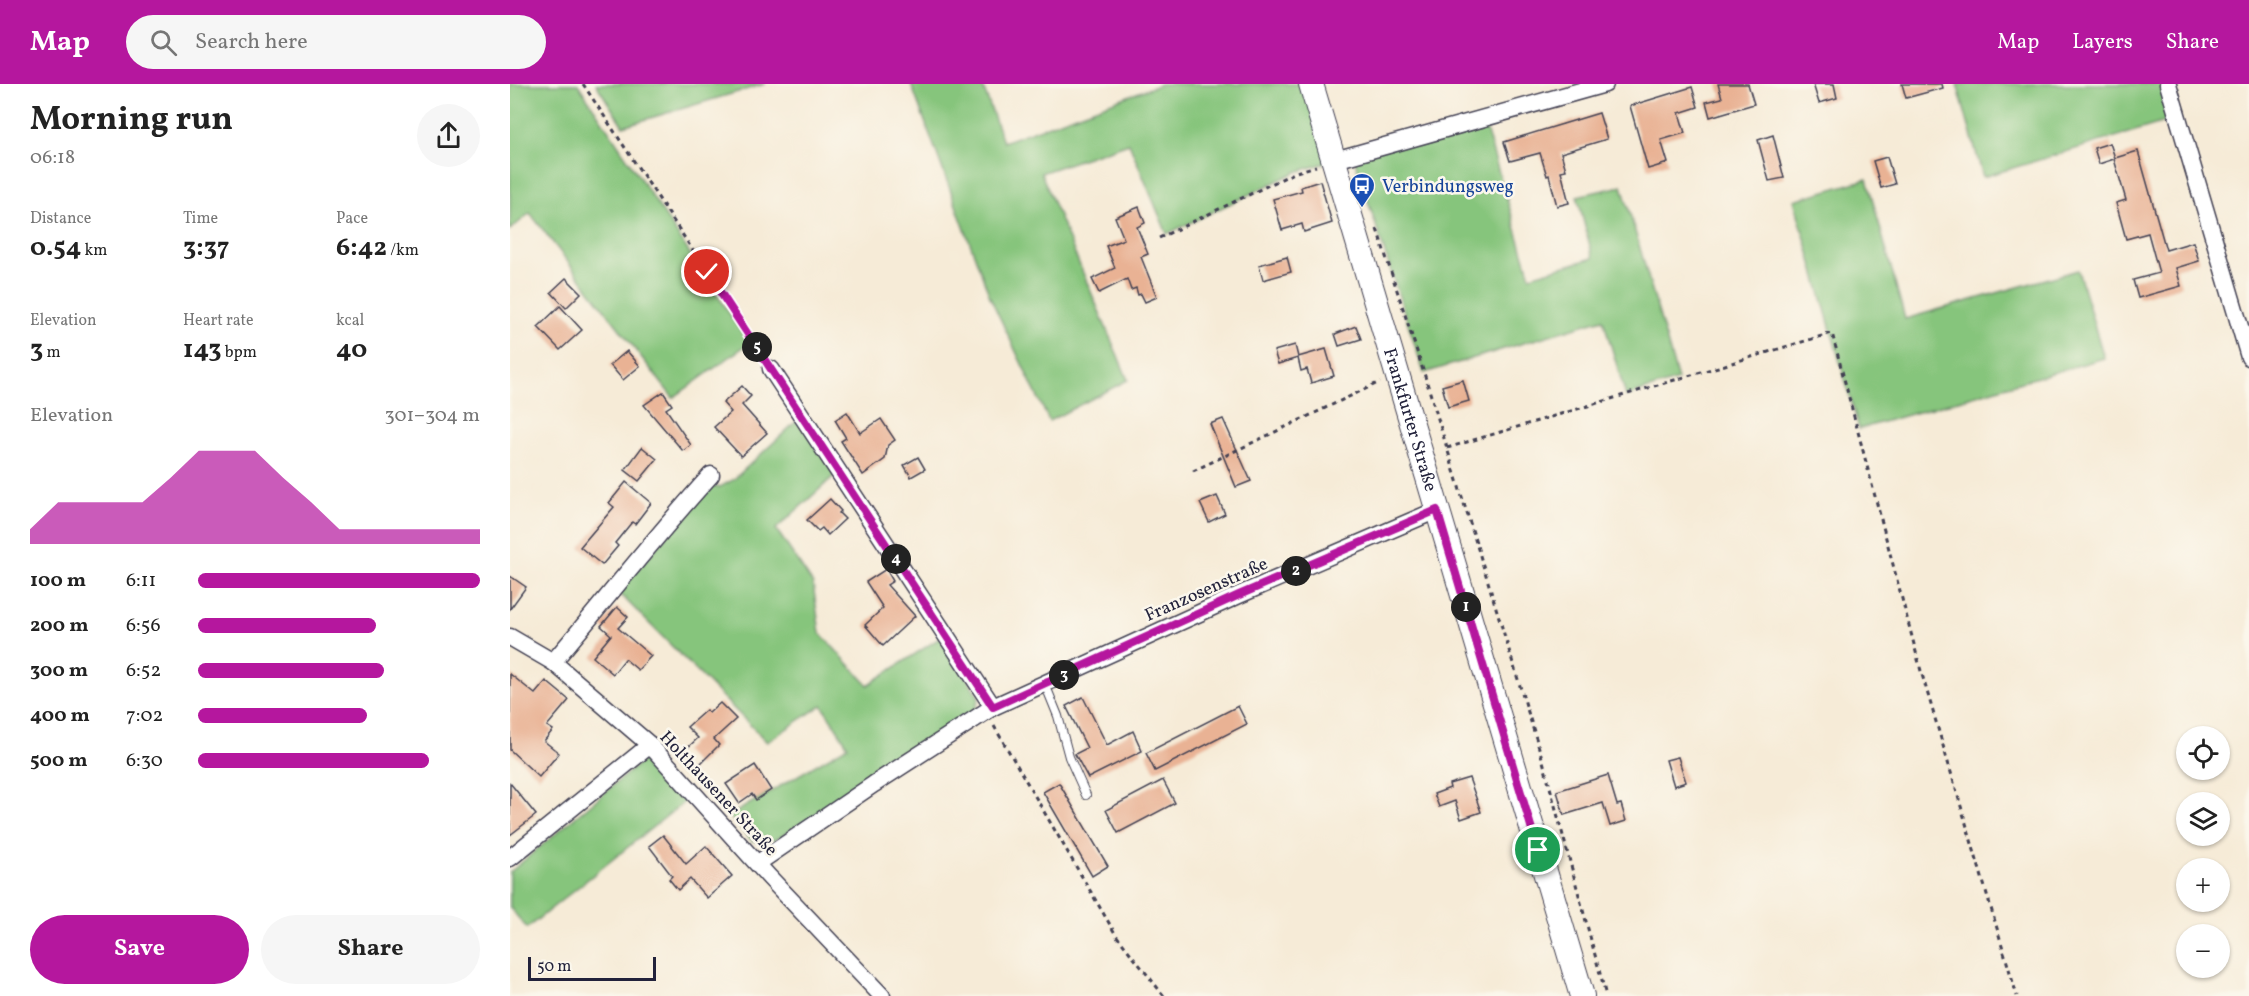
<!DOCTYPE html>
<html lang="en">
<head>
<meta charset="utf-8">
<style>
	body { margin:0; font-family:Vollkorn,serif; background:#f6f6f6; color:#222; height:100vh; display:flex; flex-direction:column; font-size:22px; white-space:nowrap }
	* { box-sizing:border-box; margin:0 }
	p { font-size:20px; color:#767676 }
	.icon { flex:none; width:33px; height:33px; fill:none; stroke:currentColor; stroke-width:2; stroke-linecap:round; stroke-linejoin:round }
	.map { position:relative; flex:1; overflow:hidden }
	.panel { display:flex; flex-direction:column; background:#fff; width:510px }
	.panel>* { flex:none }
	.controls { position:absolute; left:1666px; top:642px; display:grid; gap:12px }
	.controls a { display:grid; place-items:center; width:54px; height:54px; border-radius:50%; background:#fff; box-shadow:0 2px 4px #0004; font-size:30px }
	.scale { position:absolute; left:18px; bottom:15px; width:128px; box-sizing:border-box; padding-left:6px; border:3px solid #22223b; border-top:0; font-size:16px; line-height:21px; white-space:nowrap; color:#22223b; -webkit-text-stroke:4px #fbf7ec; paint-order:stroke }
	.pin { position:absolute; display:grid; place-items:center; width:51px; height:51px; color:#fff; margin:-26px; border:3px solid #fff; border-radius:50%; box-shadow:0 2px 6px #0007 }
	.km { position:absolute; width:30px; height:30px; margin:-15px; border-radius:50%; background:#222; color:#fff; font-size:16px; line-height:30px; text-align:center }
	.round { display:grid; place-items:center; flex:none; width:63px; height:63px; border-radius:32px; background:#f6f6f6 }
	.summary { display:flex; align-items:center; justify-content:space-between; height:102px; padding:0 30px }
	h1 { font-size:33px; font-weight:700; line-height:45px }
	.metrics { display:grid; grid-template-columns:repeat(3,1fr); gap:9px; height:102px; padding:6px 30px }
	.metrics div { display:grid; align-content:center }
	.metrics b { font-size:26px; font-weight:700 }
	.metrics small { font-size:16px; font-weight:400 }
	.metrics p { font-size:16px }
	.chart { height:168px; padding:12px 30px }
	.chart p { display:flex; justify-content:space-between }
	.chart svg { width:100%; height:108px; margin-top:6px; fill:#b5179e; opacity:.7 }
	.action { display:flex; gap:12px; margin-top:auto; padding:12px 30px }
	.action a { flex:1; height:69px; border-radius:36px; background:#b5179e; color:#fff; font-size:24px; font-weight:700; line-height:69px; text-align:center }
	.action a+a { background:#f6f6f6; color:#222 }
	ul { padding:0 30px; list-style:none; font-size:20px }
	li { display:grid; grid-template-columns:96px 72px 1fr; align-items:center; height:45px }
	li i { height:15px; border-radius:8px; background:#b5179e }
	header { display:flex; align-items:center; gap:36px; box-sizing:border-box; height:84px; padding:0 30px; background:#b5179e; color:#fff }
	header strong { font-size:28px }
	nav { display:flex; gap:33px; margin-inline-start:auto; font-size:21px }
	.search { width:420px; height:54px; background:#f6f6f6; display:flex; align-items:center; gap:15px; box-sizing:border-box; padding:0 21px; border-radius:33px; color:#767676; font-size:22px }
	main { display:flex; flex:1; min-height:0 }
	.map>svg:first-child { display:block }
	.green { fill:#86c57c; stroke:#54745c; stroke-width:1.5 }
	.building { fill:#e9b294 }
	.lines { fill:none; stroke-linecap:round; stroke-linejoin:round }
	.service-casing { stroke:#424052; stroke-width:10 }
	.minor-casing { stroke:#424052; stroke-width:19 }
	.secondary-casing { stroke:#424052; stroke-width:26 }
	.path { stroke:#424052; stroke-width:3; stroke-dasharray:4.5 4.5; stroke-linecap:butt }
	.service { stroke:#fff; stroke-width:8 }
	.minor { stroke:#fff; stroke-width:16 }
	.secondary { stroke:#fff; stroke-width:24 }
	.route-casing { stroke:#fff; stroke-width:12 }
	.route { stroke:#b5179e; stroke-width:8 }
	.labels { text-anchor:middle; stroke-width:5; stroke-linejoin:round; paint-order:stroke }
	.transit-label { font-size:18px; fill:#164399; stroke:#fbf7ec; text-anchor:start }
	.street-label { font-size:18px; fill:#22223b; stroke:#fbf7ec }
</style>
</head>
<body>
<header>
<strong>Map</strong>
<div class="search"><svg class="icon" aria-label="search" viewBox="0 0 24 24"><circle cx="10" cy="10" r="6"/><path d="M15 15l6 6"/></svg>Search here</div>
<nav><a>Map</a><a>Layers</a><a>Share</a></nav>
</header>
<main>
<section class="panel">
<div class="summary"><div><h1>Morning run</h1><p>06:18</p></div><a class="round"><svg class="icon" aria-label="share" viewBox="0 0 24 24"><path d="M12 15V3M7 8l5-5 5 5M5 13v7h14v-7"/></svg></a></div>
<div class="metrics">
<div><p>Distance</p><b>0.54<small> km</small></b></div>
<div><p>Time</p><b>3:37</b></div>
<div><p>Pace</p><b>6:42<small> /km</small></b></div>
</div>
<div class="metrics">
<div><p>Elevation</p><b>3<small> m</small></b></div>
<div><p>Heart rate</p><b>143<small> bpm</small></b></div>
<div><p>kcal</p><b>40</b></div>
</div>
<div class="chart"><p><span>Elevation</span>301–304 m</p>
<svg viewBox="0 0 160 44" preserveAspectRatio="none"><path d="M0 44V38L10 27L20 27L30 27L40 27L50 17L60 6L70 6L80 6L90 17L100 27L110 38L120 38L130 38L140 38L150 38L160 38V44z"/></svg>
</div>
<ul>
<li><b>100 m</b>6:11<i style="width:100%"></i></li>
<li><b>200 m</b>6:56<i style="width:63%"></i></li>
<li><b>300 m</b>6:52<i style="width:66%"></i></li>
<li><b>400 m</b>7:02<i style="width:60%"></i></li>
<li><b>500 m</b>6:30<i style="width:82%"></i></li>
</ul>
<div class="action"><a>Save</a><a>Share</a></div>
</section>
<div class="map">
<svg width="1739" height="912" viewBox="0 0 1739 912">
	<rect width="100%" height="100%" fill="#fbf7ec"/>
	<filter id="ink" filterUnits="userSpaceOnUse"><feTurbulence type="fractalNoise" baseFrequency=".0167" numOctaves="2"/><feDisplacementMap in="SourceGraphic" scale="12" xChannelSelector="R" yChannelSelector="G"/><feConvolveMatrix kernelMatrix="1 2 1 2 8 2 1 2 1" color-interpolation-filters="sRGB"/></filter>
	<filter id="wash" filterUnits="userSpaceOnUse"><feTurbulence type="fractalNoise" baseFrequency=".008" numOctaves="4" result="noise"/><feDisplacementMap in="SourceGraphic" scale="24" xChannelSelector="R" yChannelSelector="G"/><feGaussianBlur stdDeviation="1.35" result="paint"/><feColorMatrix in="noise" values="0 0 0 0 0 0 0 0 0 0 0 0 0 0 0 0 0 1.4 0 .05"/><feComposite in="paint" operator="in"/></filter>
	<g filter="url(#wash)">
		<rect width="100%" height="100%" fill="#f6ebd7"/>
		<g class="green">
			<polygon points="0,0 68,0 239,259 163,314 20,129 0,146"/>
			<polygon points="86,0 255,0 113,42"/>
			<polygon points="401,0 472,0 493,58 651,0 801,0 825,76 786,88 657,150 619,59 531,89 618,296 539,337 480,213"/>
			<polygon points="1447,0 1658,0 1668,34 1473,93"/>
			<polygon points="975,42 1020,192 1083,174 1067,112 1112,102 1168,296 1116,312 1093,235 914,289 843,71"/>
			<polygon points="1357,95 1395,235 1568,186 1594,274 1349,345 1284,116"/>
			<polygon points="289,335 325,391 266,445 303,500 310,549 358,601 431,553 469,613 465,626 457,633 267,755 256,758 242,757 219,732 338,662 312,621 257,658 108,508 199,402 210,403 223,396"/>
			<polygon points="138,672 178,715 17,844 0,824 0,788"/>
		</g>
		<g id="blocks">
			<g class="building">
				<polygon points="1208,0 1238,0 1244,20 1200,33 1196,18 1212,14"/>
				<polygon points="1303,0 1324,0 1327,14 1309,19"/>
				<polygon points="1392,0 1432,0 1433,4 1396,14"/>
				<polygon points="1182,3 1188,23 1169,29 1175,49 1151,56 1158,79 1138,85 1120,22"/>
				<polygon points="1089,29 1097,55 1051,69 1056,86 1051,87 1059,119 1047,122 1039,91 1037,92 1030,69 1000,77 994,58"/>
				<polygon points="1263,51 1274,94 1259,97 1248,56"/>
				<polygon points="1600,59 1605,74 1628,67 1656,166 1683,158 1689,177 1666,184 1671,202 1628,214 1623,196 1649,189 1638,149 1616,155 1606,119 1616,116 1604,75 1589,80 1584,64"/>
				<polygon points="1377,73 1385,100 1371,104 1363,77"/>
				<polygon points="810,97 822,139 794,148 792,140 772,146 763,115 792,107 791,103"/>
				<polygon points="629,123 635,139 627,143 638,170 631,173 647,213 635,218 631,210 628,211 626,204 621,206 617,195 589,209 582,195 605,184 596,162 614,155 605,133"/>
				<polygon points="777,173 781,188 753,196 749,181"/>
				<polygon points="56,194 71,209 56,224 41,208"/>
				<polygon points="50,222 72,246 50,266 28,243"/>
				<polygon points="846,242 851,255 829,262 825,250"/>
				<polygon points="785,261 788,273 816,265 824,292 801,299 797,285 791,287 788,274 768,280 764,267"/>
				<polygon points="117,267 130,282 113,296 100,281"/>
				<polygon points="953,296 959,317 938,323 932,302"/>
				<polygon points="232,302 241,312 232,321 257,349 231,372 204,343 221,328 213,319"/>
				<polygon points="153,308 162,321 156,325 181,361 173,367 134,321"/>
				<polygon points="337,328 350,349 371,335 385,356 378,361 375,375 353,391 331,357 336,354 325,336"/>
				<polygon points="713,335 741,397 726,403 700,340"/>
				<polygon points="132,363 147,375 129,397 115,386"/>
				<polygon points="408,373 415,385 401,393 394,381"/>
				<polygon points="116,398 141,419 125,440 122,438 105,459 108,462 92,481 70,463 104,423 99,419"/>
				<polygon points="707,412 715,430 699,438 690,419"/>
				<polygon points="320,415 331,427 329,429 335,435 318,451 312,444 308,447 297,436"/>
				<polygon points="376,485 383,497 377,501 405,532 373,562 355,541 373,524 356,498"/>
				<polygon points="0,492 16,503 0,525"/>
				<polygon points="107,523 118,533 108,544 141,572 128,586 115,575 103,590 83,573 101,551 91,542"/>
				<polygon points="0,590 25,610 36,597 59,616 37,642 43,646 34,657 49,669 29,693 0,666"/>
				<polygon points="573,613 597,661 623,647 632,667 578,694 565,670 577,664 556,622"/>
				<polygon points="210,619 226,635 204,655 209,661 188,682 174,667 188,654 177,643 196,626 199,629"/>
				<polygon points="728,622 737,640 645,687 636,669"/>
				<polygon points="1168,673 1176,698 1164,702 1156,676"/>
				<polygon points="245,681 261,706 246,716 242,710 229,719 216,700"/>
				<polygon points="1098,691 1107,721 1111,720 1116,737 1100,742 1093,719 1054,731 1047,707"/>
				<polygon points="959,694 971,728 951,735 945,717 929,723 924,710 940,704 939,700"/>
				<polygon points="653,696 665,719 608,749 596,726"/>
				<polygon points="0,699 26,731 0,751"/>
				<polygon points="549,699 598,782 582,792 533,708"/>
				<polygon points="153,751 176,780 196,762 222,792 197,814 180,795 168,806 159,795 162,792 139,762"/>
			</g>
		</g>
	</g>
	<g filter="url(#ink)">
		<use href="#blocks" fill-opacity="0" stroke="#424052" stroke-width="1.5"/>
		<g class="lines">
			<defs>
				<polyline id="service" points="535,600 548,632 559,673 576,711"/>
				<g id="minor">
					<polyline points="1658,0 1739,273"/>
					<polyline points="825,76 1095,0"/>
					<polyline points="261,285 483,623"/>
					<polyline points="0,553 43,578 140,661 259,793 372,912"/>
					<path d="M43,578C96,516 146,451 201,391"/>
					<polyline points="0,774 140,661"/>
					<polyline points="248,779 364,700 483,623 729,511 927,426"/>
				</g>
				<g id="secondary">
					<path id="s1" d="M801,0L1072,912"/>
				</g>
			</defs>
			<use href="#service" class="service-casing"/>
			<use href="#minor" class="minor-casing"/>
			<use href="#secondary" class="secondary-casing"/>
			<g class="path">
				<polyline points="73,0 252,271"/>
				<polyline points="867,145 914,289 1033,677 1096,912"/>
				<polyline points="649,154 786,88 806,82"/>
				<polyline points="937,364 1322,249 1411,587 1507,912"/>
				<polyline points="683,387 870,298"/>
				<polyline points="484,642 606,851 654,912"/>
			</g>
			<use href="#service" class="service"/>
			<use href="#minor" class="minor"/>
			<use href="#secondary" class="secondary"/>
		</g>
	</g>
	<g class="lines" filter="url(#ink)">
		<defs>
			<polyline id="route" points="197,188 483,623 729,511 927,426 1028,766"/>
		</defs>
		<use href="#route" class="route-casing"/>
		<use href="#route" class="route"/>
	</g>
	<defs>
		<symbol id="bus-pin" viewBox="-11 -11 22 30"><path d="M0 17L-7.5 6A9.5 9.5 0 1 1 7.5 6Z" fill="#1a4fb4" stroke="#fbf7ec"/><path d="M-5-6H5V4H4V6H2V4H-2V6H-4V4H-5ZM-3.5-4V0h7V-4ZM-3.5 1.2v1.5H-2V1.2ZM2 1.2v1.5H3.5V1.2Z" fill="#fff"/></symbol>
	</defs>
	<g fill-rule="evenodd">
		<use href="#bus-pin" x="837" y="87" width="30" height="40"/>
	</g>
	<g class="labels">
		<g class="transit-label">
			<text x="872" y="108">Verbindungsweg</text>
		</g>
		<g class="street-label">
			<text dy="6" stroke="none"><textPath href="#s1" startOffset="350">Frankfurter Straße</textPath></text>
			<text transform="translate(696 505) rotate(-24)" y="6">Franzosenstraße</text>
			<text transform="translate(209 709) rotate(47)" y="6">Holthausener Straße</text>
		</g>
	</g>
</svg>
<div class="controls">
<a><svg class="icon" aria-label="locate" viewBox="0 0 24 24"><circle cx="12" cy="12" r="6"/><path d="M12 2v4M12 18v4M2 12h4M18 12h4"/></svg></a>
<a><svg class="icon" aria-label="layers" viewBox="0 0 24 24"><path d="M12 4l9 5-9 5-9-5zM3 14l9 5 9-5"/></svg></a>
<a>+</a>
<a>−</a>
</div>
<div class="scale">50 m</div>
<div class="pin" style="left:1028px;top:766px;background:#1e9e55"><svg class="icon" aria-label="arrive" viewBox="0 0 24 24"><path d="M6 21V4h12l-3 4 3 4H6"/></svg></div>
<div class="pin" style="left:197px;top:188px;background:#d93025"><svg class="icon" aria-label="check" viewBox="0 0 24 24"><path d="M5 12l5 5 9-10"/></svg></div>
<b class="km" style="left:956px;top:523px">1</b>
<b class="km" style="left:786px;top:487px">2</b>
<b class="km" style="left:554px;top:591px">3</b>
<b class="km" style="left:386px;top:475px">4</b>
<b class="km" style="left:247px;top:263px">5</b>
</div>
</main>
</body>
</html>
